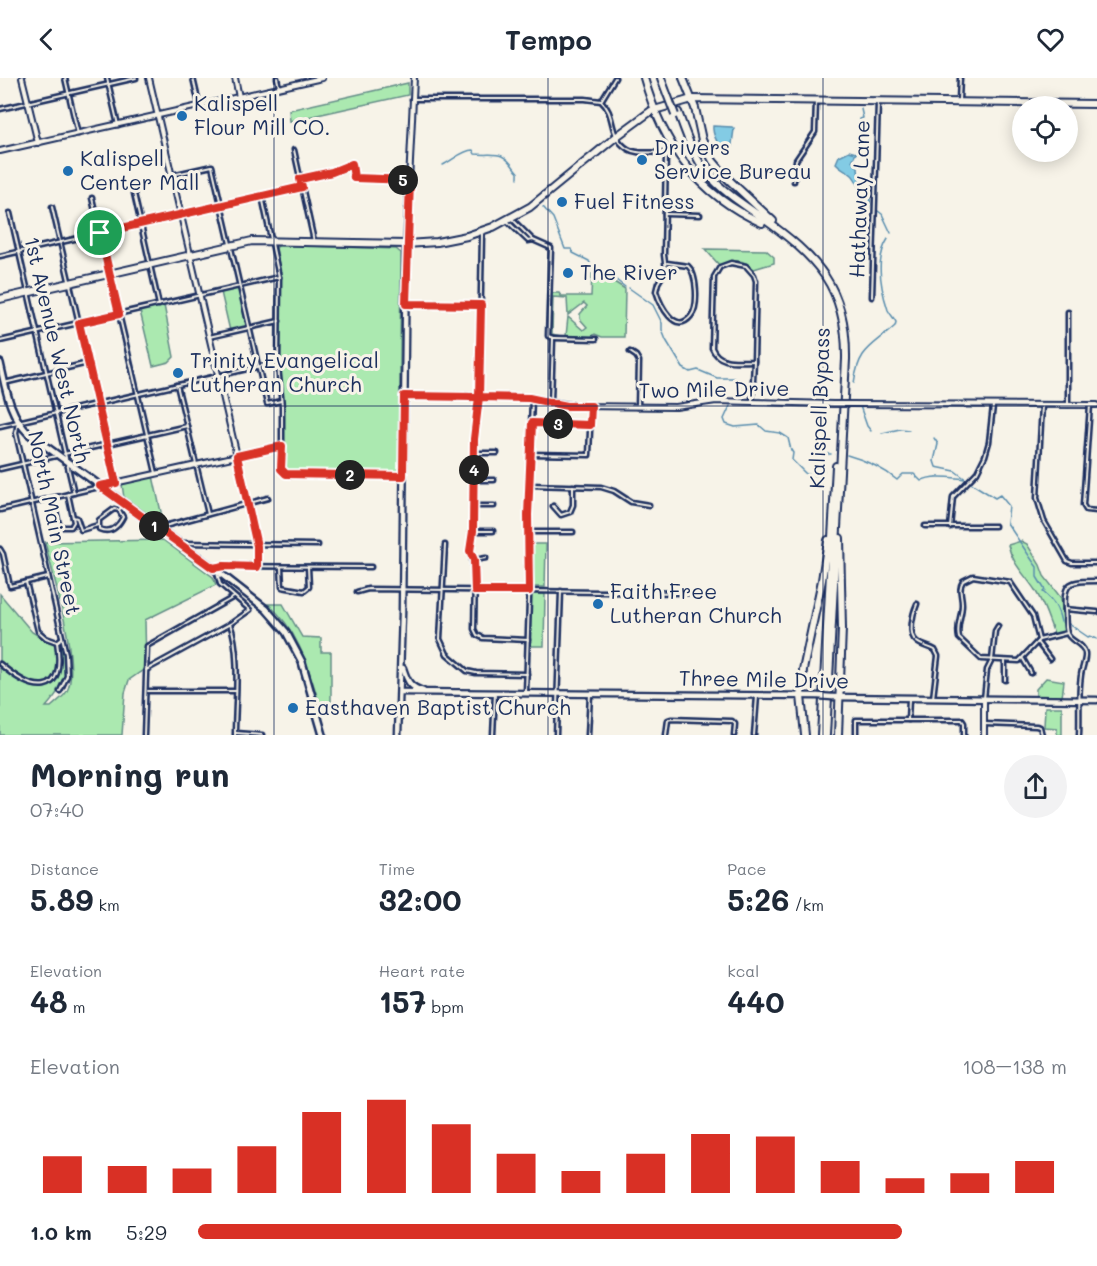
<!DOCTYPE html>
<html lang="en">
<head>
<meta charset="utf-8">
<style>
	body { margin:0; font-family:Mali,sans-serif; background:#f2f2f3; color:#1f2937; height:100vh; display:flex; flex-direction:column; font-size:22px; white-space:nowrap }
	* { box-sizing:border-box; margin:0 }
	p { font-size:20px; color:#747a83 }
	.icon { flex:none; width:33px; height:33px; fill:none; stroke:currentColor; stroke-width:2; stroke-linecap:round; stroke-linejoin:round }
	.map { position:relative; height:657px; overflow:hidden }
	.panel { display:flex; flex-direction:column; background:#fff; flex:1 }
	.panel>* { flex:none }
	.buttons { position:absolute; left:1012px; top:18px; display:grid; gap:12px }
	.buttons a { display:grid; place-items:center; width:66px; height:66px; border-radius:50%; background:#fff; box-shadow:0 3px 15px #0003; font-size:30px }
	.pin { position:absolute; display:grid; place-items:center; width:51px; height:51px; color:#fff; margin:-26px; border:3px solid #fff; border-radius:50%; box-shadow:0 2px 6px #0007 }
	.km { position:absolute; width:30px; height:30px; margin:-15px; border-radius:50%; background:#222; color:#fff; font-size:16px; line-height:30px; text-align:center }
	.round { display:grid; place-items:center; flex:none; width:63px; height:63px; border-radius:32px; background:#f2f2f3 }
	.headline { display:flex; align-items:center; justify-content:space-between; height:102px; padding:0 30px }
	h1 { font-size:33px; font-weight:700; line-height:45px }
	.figures { display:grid; grid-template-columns:repeat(3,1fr); gap:9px; height:102px; padding:6px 30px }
	.figures div { display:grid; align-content:center }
	.figures b { font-size:30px; font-weight:700 }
	.figures small { font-size:16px; font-weight:400 }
	.figures p { font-size:16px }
	.chart { height:168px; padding:12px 30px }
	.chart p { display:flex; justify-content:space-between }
	.chart svg { width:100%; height:108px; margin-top:6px; stroke:#d93025; stroke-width:6 }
	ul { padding:0 30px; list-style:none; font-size:20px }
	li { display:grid; grid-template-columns:96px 72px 1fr; align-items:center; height:45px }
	li i { height:15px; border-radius:8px; background:#d93025 }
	header { display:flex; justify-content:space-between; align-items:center; height:78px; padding:0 30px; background:#fff; font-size:27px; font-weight:700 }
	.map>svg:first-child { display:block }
	.green { fill:#abe9b0; stroke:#638c87; stroke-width:1.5 }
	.water { fill:#83cbe4; stroke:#598dae; stroke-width:1.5 }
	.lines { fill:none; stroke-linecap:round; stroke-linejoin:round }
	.stream { stroke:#598dae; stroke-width:1.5 }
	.minor-casing { stroke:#1b2f5e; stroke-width:7 }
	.tertiary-casing { stroke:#1b2f5e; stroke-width:8 }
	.secondary-casing { stroke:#1b2f5e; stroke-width:9 }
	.primary-casing { stroke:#1b2f5e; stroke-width:10 }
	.trunk-casing { stroke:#1b2f5e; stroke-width:10 }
	.minor { stroke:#f7f3e8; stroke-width:2 }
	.tertiary { stroke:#f7f3e8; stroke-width:4 }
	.secondary { stroke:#f7f3e8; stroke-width:4.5 }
	.primary { stroke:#f7f3e8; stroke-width:5 }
	.trunk { stroke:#f7f3e8; stroke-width:6 }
	.tertiary-bridge-casing { stroke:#1b2f5e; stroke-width:8; stroke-linecap:butt }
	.secondary-bridge-casing { stroke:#1b2f5e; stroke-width:9; stroke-linecap:butt }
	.trunk-bridge-casing { stroke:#1b2f5e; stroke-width:10; stroke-linecap:butt }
	.tertiary-bridge { stroke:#f7f3e8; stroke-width:4 }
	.secondary-bridge { stroke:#f7f3e8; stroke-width:4.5 }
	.trunk-bridge { stroke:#f7f3e8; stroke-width:6 }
	.route-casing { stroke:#fff; stroke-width:12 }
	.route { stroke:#d93025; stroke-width:8 }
	.grid { fill:none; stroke:#1b2f5e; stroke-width:1.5; stroke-opacity:0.55 }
	.poi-dot { fill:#1f6fb2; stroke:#f7f3e8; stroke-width:2 }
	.labels { text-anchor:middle; stroke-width:6; stroke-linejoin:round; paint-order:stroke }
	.poi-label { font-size:21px; fill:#1b2f5e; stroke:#f7f3e8; text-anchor:start }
	.street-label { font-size:21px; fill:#1b2f5e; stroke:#f7f3e8 }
</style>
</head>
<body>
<header><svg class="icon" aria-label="back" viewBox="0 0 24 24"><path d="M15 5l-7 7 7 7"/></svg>Tempo<svg class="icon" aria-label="heart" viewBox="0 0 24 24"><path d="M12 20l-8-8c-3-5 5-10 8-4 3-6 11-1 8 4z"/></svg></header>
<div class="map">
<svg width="1097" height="657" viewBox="0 0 1097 657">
	<rect width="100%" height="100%" fill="#f7f3e8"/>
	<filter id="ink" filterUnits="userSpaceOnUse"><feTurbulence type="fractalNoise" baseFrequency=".0167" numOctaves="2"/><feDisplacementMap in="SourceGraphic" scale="12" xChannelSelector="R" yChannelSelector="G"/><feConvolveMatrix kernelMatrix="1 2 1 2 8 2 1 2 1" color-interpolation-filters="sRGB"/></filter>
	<g filter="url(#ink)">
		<g class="green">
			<polygon points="408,5 408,17 290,43 289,32"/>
			<polygon points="279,167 396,171 401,175 399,391 396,395 288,395 283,392 283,328 279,288 281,198 276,170"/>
			<path d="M705,171L766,172L774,179V185L754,191C744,181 731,180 720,188Z"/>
			<polygon points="592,196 608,200 625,211 624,259 602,259 595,256 591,259 566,258 568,239 583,252 587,249 580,241 580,236 587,228 584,225 568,237 567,220 553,219 552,256 561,258 551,258 551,215 559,215 561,218 591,218"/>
			<polygon points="239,210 248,248 230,253 221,214"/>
			<polygon points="164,227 174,279 169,284 153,288 140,233"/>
			<polygon points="153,398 163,443 161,445 124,420 122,406"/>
			<path d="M163,462L213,499L216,507L145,542L146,590L129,602L125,615L122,657H0V516L32,554L47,563L61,560C68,593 69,603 46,629H51C56,624 64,619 67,613C81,588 52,494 45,464Z"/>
			<path d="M1021,463L1027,466L1040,487L1044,498L1061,520L1064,554L1054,556C1048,540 1044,526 1035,512C1025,497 1012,485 1008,467Z"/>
			<polygon points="531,466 546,466 545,509 531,509"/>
			<polygon points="531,516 545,516 544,568 530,568"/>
			<path d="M268,526H283L302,559L321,560V574H331V629L321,631C309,593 300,553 268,526Z"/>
			<polygon points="1046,600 1064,603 1062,619 1036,619 1036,611"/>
			<polygon points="1045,629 1062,629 1062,657 1057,657 1057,650 1044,649"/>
		</g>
		<g class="water">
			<path d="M713,48L732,49L734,51L731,73L725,74C719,68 712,57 713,48Z"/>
			<path d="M849,73L856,75L852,83L858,89L859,101L865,103L866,109L870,112V127L869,128C868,125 855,99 852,97C847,92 841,91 836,85L839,78Z"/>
		</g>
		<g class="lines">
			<g class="stream">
				<polyline points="856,75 862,68 860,41 863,40 861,31"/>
				<path d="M443,87C453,82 463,72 473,72L475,76C496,78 501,71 515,91C519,97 518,91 518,100"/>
				<polyline points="543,129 553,140 565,171 572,171 573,175 589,183 593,192 606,194 625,209"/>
				<polyline points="878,133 882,136 891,155"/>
				<polyline points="629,210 653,227 662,245 662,252 666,262 683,290 690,294 698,292 717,300 735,300 740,305 740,312"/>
				<path d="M854,305C859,270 871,270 895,248L896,244C894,240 890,236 888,232C881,211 875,181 888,161"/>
				<polyline points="730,328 724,341 726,346 735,349 759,347 766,353 780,355 788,360 791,372 793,375 792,382 806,396 820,398 824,392 819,383 825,376 831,376"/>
				<polyline points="860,328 867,348 871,353"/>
				<polyline points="882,355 900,351 909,352"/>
				<polyline points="934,360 938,366 934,383 936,389 955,393 967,402"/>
				<path d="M847,377C865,382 884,391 897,402L903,396H914L921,403C931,396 954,400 966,401"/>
				<path d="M971,405L995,420L1000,417L1009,428L1007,445L1034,485L1037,489V499L1045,512L1043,514C1054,523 1058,530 1061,544"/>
				<polyline points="1069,546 1088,559 1090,558 1097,561"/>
			</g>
			<defs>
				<g id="minor">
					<polyline points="65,0 78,56"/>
					<polyline points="107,0 118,47"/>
					<polyline points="193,0 199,26"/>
					<polyline points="277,0 279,9"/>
					<path d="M412,21H585L601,23C617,37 607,58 628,71C639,78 654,72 666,76L664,177L666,192L658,205L656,213C660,226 675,258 691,238C699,228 697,196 688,188L667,185"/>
					<polyline points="959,22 960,0"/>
					<polyline points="601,23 615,0"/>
					<polyline points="0,31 136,0"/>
					<polyline points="294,72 314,163"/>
					<polyline points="172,97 212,88 267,326 281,323"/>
					<polyline points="300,101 332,94 352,86 354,100 410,102"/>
					<polyline points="794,103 796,82 815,54 816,23"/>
					<polyline points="133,111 159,227"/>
					<polyline points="262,118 279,199 278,288 282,328 282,368"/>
					<polyline points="92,120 156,395"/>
					<polyline points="52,129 116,405"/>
					<polyline points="10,135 66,380"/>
					<polyline points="665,136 700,137"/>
					<polyline points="512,141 533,162"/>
					<polyline points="507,143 528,163 533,162 551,170 548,258 553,260"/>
					<polyline points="482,156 479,319 474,361 473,450 470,473 475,496 474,551 477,557 483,560 528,562"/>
					<polyline points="0,178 302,109"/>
					<path d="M731,185L746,188L754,197L756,203L754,283C738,283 719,287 712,270L714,199L720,189Z"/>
					<polyline points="872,219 878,24"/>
					<polyline points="406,226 481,227"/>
					<polyline points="209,259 279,243"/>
					<polyline points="553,260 596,261"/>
					<polyline points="0,263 279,199"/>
					<polyline points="630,274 636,278 639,283 638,329"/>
					<polyline points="4,305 88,285"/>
					<polyline points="177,307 208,436"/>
					<polyline points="551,324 553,261"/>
					<polyline points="752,324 754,283"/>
					<polyline points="1042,327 1037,420 1044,443 1067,483 1072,485 1097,485"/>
					<polyline points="1068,327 1068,234"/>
					<polyline points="1090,327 1083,427 1086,432 1097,433"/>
					<polyline points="18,343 16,355 66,576 67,598 60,613"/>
					<polyline points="532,345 589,347"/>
					<polyline points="0,348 278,284"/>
					<polyline points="474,375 497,375"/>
					<polyline points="64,376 187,348"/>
					<polyline points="530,376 589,377 591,328"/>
					<polyline points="237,378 257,468 257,489"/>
					<polyline points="67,385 74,415"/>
					<polyline points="0,391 56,378"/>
					<polyline points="474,402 494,402"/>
					<polyline points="530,407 601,409 614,413 631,424 649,427"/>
					<polyline points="53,420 59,446 62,449 71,449 74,444 68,416"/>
					<polyline points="474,428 494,428"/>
					<polyline points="553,428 561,437 570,434 573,427 573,408"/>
					<polyline points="0,432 99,409"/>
					<path d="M119,432L123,439C118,449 111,456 99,451V442L114,431L119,432L124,426"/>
					<polyline points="73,439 77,440 81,452 98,447"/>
					<polyline points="925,448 995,448"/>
					<polyline points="161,449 268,420"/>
					<polyline points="950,449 953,419 977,394 985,378 989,364 993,328"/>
					<polyline points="473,453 493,453"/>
					<polyline points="528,454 573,454"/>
					<polyline points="182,465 318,467"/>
					<polyline points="445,467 440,561 447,576 467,593 476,595 527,596"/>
					<polyline points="0,471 3,476 10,508 48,499"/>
					<polyline points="474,482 486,480"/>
					<polyline points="216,489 224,488 371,489"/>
					<polyline points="281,489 282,509 304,513 309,509 308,489"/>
					<polyline points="26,504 38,553 46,560 57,564 62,560"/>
					<polyline points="357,514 368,511 688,515"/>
					<path d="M917,526C913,535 907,557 917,564C922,568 930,569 935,572L938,578L933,620"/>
					<polyline points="1065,531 1097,534"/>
					<path d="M230,546C241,574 235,626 235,657"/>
					<path d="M1039,562L1033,538L1010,504L973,498L963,503C958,511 962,517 962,526C962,539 956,546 959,560L981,581L1019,583L1039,562L1067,555"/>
					<polyline points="1037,564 1050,581"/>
					<polyline points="1023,581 1031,595"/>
					<path d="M0,586C33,615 66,621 57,564"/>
					<polyline points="146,592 230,546 250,532 220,506 217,495"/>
					<polyline points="1005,602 1005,584"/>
					<polyline points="148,613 235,613"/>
					<polyline points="526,614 530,491 528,437 532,320"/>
					<polyline points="984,621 987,592 992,582 995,553 998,548"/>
					<polyline points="908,642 909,621"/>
					<polyline points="984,646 1036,648 1040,649 1042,657"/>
					<polyline points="236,655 262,657"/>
					<polyline points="144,657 147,568 234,519"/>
					<polyline points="493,657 495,615"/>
					<polyline points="556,657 561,513"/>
					<polyline points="588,657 590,616"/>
					<polyline points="666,657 668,642 671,641 732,643 735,646 734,657"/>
					<polyline points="754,657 757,618"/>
					<polyline points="856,657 856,642 962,642 964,645 964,657"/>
					<path d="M1079,657C1080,637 1078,617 1081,597C1082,589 1086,582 1085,575C1083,565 1070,564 1067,555C1065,548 1066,539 1065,532C1063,503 1070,503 1097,503"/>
				</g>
				<g id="tertiary">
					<polyline points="22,0 38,65"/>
					<polyline points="149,0 237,378"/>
					<polyline points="235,0 239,19"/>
					<polyline points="0,73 322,0"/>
					<polyline points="406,166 414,0"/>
					<polyline points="404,318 529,320 576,328 676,329 716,323 833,326"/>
					<polyline points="848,326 1097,327"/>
					<polyline points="101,408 282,368 281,391 286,396 403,398"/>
					<polyline points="984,657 984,621"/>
				</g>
				<g id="secondary">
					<path d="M403,590C407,602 409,609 423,613"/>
					<polyline points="400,614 818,618"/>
					<polyline points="832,619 1097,622"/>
					<polyline points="398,657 402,536 406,166"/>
				</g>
				<path id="primary" d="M0,285C6,311 9,337 29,356L216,492L266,531L286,554L302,584L323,657"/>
				<g id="trunk">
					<path d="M644,0C663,67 697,116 762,145"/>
					<polyline points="661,0 667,16"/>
					<polyline points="683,0 695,30 702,62 713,83 728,101 773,143"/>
					<path d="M678,34C686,56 693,78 708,96C723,114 743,126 761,139C817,179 847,209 846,281L826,657"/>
					<polyline points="0,221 252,163 406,166 437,164 467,158 493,149 530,129 617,58 651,33 692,21 1097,26"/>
					<polyline points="805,657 801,618 803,592 822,502 828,462"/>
					<polyline points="821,657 836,388"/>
					<polyline points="838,657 842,550 840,460"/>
				</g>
			</defs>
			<use href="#minor" class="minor-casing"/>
			<use href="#tertiary" class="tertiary-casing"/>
			<use href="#secondary" class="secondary-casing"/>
			<use href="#primary" class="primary-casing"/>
			<use href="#trunk" class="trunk-casing"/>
			<use href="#minor" class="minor"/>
			<use href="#tertiary" class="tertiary"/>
			<use href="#secondary" class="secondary"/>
			<use href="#primary" class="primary"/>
			<use href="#trunk" class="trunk"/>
			<defs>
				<polyline id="tertiary-bridge" points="833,326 848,326"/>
				<polyline id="secondary-bridge" points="818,618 832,619"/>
				<polyline id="trunk-bridge" points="667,16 675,37"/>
			</defs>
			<use href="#tertiary-bridge" class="tertiary-bridge-casing"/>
			<use href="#secondary-bridge" class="secondary-bridge-casing"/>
			<use href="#trunk-bridge" class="trunk-bridge-casing"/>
			<use href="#tertiary-bridge" class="tertiary-bridge"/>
			<use href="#secondary-bridge" class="secondary-bridge"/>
			<use href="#trunk-bridge" class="trunk-bridge"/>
		</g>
	</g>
	<g class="lines" filter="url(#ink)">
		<defs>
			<polyline id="route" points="100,155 119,236 79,245 116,405 100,408 213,490 224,488 257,489 257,468 237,378 282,368 281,391 286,396 403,398 404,318 476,319 479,319 529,320 567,328 591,328 590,347 532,345 528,437 529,513 475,513 474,482 470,473 473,453 474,361 479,319 481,227 406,226 410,102 354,100 352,86 332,94 300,101 302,109 100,155"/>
		</defs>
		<use href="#route" class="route-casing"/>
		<use href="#route" class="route"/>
	</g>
	<path class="grid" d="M274,0V657M548,0V657M823,0V657M0,328H1097"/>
	<g class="poi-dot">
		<circle cx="182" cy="38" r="6"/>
		<circle cx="642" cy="82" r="6"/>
		<circle cx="68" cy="93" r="6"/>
		<circle cx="562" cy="124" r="6"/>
		<circle cx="568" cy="195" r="6"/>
		<circle cx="178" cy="295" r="6"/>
		<circle cx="598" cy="526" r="6"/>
		<circle cx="293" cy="630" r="6"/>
	</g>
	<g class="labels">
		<g class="poi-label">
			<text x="194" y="33">Kalispell<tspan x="194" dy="24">Flour Mill CO.</tspan></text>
			<text x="654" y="77">Drivers<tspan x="654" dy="24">Service Bureau</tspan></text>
			<text x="80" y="88">Kalispell<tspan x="80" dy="24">Center Mall</tspan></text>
			<text x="574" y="131">Fuel Fitness</text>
			<text x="580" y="202">The River</text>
			<text x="190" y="290">Trinity Evangelical<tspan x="190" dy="24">Lutheran Church</tspan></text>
			<text x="610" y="521">Faith Free<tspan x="610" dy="24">Lutheran Church</tspan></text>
			<text x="305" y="637">Easthaven Baptist Church</text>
		</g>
		<g class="street-label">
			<text transform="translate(860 121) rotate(-88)" y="7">Hathaway Lane</text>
			<text transform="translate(57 272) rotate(77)" y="7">1st Avenue West North</text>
			<text transform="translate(714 312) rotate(-1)" y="7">Two Mile Drive</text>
			<text transform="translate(820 330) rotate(-88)" y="7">Kalispell Bypass</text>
			<text transform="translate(54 445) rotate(78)" y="7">North Main Street</text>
			<text transform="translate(764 602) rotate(1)" y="7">Three Mile Drive</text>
		</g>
	</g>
</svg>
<div class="buttons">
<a><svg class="icon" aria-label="locate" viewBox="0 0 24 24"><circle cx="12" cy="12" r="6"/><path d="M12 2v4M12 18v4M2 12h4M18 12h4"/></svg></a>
</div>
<div class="pin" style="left:100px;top:155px;background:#1e9e55"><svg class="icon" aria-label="arrive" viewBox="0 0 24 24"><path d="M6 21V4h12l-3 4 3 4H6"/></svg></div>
<b class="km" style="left:154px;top:448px">1</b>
<b class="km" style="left:350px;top:397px">2</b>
<b class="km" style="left:558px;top:346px">3</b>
<b class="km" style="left:474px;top:392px">4</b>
<b class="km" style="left:403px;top:102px">5</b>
</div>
<section class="panel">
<div class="headline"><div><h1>Morning run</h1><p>07:40</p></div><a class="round"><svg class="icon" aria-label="share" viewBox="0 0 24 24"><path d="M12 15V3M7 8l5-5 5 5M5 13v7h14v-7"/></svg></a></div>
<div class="figures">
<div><p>Distance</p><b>5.89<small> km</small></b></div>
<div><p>Time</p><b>32:00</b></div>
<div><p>Pace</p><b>5:26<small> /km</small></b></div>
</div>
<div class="figures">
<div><p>Elevation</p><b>48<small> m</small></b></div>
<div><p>Heart rate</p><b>157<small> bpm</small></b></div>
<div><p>kcal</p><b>440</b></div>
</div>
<div class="chart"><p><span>Elevation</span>108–138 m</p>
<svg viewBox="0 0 160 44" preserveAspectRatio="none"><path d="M5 44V29M15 44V33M25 44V34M35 44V25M45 44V11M55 44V6M65 44V16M75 44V28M85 44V35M95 44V28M105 44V20M115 44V21M125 44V31M135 44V38M145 44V36M155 44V31"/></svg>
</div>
<ul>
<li><b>1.0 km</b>5:29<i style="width:81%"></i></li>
</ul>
</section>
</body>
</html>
